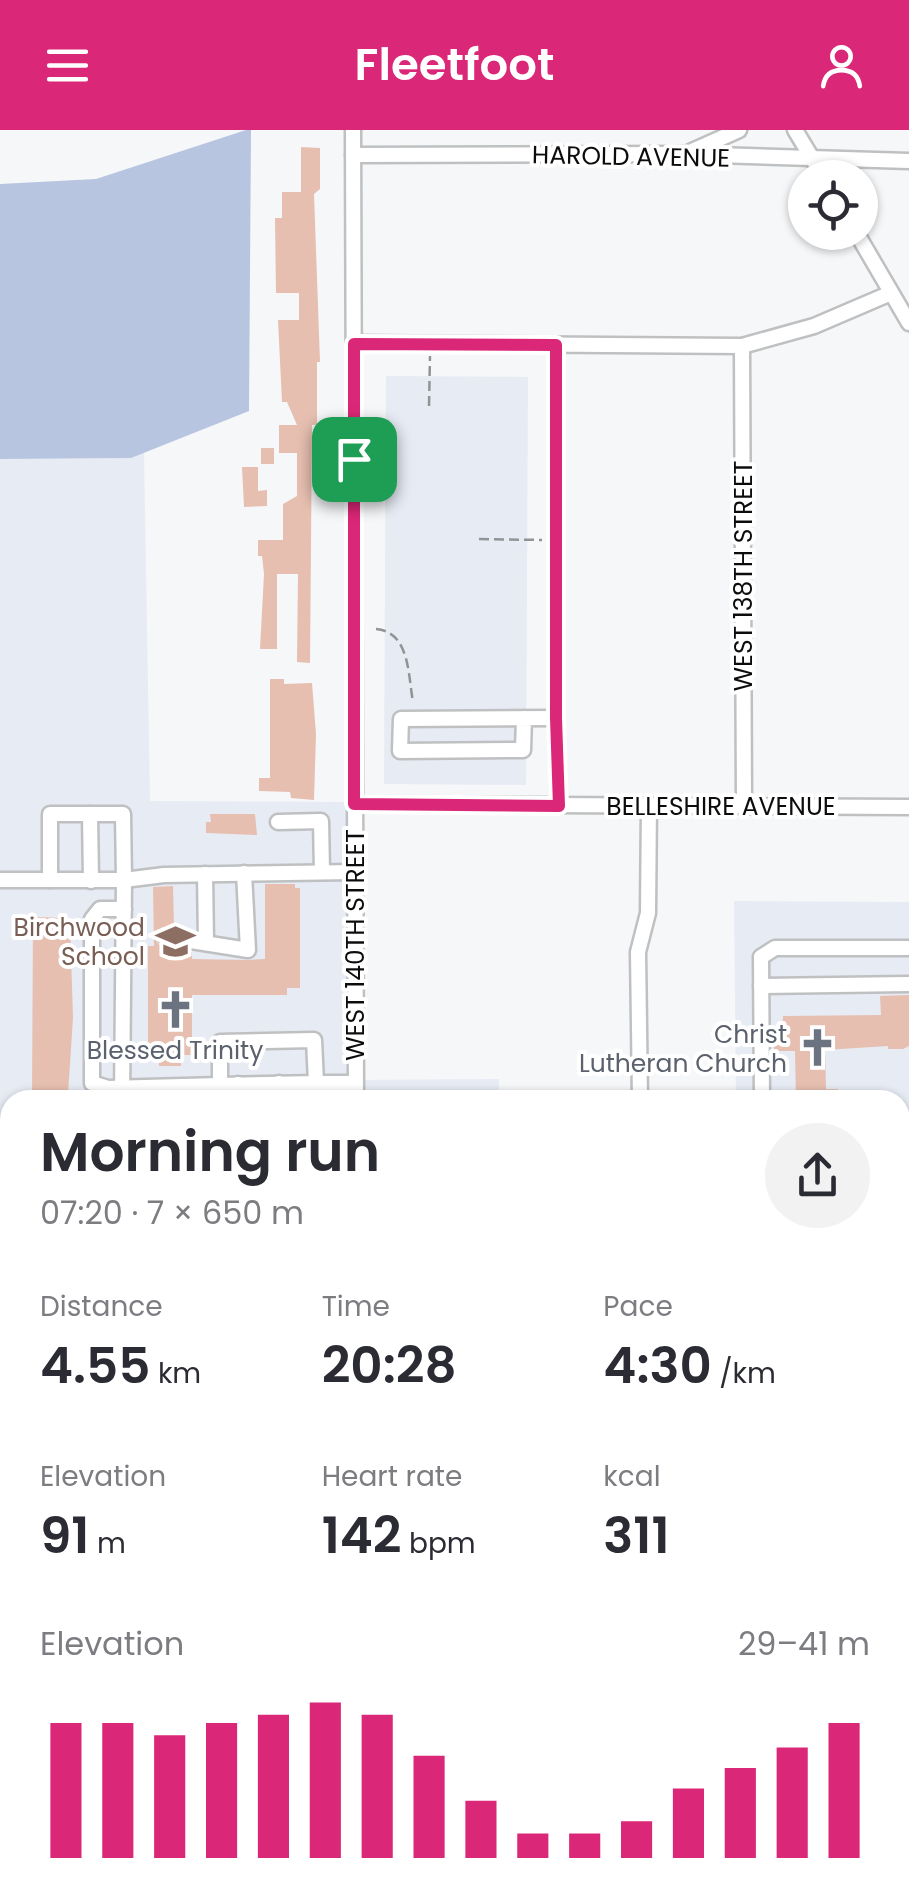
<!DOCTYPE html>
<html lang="en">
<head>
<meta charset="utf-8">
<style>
	body { margin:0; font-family:Poppins,sans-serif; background:#f2f2f3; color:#2b2b33; height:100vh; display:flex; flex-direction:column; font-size:38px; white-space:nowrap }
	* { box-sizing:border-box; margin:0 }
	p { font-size:32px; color:#7c7c81 }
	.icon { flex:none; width:55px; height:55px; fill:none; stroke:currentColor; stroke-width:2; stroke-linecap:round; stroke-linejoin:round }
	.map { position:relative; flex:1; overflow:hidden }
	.panel { position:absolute; left:0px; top:960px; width:910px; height:812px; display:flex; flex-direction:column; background:#fff; border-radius:30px 30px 0 0; box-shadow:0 2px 8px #0004 }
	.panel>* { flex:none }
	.buttons { position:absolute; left:788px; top:30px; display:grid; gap:20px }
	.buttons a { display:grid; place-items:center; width:90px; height:90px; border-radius:50%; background:#fff; box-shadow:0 2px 8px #0004; font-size:50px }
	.pin { position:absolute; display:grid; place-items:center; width:85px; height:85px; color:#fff; margin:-42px; border-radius:20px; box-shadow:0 5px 15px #0006 }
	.round { display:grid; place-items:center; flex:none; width:105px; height:105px; border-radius:52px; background:#f2f2f3 }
	.headline { display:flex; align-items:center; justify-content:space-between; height:170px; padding:0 40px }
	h1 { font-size:55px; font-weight:600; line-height:75px }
	.metrics { display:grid; grid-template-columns:repeat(3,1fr); gap:15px; height:170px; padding:10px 40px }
	.metrics div { display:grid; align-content:center }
	.metrics b { font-size:50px; font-weight:600 }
	.metrics small { font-size:28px; font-weight:400 }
	.metrics p { font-size:28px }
	.chart { height:280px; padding:20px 40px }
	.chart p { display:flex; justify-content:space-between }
	.chart svg { width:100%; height:180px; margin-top:10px; stroke:#db2777; stroke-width:6 }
	header { display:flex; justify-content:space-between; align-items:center; height:130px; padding:0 40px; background:#db2777; color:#fff; font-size:45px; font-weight:600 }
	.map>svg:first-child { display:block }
	.built { fill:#e7ebf4 }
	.green { fill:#b7c5e1 }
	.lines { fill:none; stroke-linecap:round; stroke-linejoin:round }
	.stream { stroke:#84b1ba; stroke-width:4 }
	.building { fill:#e6bfb0 }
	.minor-casing { stroke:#bfc0c1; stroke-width:19 }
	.path { stroke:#929394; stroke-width:2.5; stroke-dasharray:10 5; stroke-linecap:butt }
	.minor { stroke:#fff; stroke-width:14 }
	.route-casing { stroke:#fff; stroke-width:20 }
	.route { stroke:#db2777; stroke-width:12 }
	.labels { text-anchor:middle; stroke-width:8; stroke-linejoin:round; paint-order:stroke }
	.street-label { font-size:25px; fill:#0c0c0d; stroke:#fff }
	.education-label { font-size:25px; fill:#785e54; stroke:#fff; text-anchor:end }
	.worship-label { font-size:25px; fill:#5b616d; stroke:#fff; text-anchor:end }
</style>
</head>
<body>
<header><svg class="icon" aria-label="menu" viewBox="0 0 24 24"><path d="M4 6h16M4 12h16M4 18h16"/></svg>Fleetfoot<svg class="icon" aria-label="person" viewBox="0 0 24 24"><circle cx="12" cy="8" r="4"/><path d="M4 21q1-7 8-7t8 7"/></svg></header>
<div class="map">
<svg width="909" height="1772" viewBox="0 0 909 1772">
	<rect width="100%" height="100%" fill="#f6f7f9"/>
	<g class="built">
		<polygon points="386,246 528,247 526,655 384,654"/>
		<polygon points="144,322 150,671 349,672 349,950 499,949 499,970 10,970 10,1298 0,1298 0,329 131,328"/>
		<polygon points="734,771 909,772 909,1129 900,1129 900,970 736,970"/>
	</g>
	<g class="green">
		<polygon points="246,0 251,0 249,281 131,328 0,329 0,54 96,49"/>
		<polygon points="0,1298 10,1298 10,1762 62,1763 63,1772 0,1772"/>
	</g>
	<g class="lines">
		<polyline class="stream" points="0,1509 10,1465"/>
	</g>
	<g class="building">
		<polygon points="301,17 320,18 320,59 314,64 320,232 317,232 317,295 312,295 310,533 297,532 298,444 277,444 277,519 260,519 264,444 262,426 258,426 258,410 283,410 283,374 297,366 297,323 279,323 279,295 297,295 287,272 282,272 278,190 299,190 299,163 276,163 275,88 282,88 282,62 301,62"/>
		<rect x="261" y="318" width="13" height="16"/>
		<polygon points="242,337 258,337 258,361 267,360 267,376 244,377"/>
		<polygon points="270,549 284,549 284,554 312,553 316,604 314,670 291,668 290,662 259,661 259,648 270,648"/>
		<polygon points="210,684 255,684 257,705 206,703 206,692 211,692"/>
		<polygon points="265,754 295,754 295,758 300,758 300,858 287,858 287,865 192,865 192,925 181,925 181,936 159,936 159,925 148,925 148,816 154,816 153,757 173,756 174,797 163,797 157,801 156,810 160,816 192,822 192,829 247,830 265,829"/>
		<polygon points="33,787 66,788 66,793 70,793 73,888 68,964 65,964 65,969 32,969"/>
		<polygon points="909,865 909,916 903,919 888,919 888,916 825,920 826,959 838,959 838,970 796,970 795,921 774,921 774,904 782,904 783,886 881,885 880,866"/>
	</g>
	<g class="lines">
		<defs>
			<g id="minor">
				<polyline points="353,0 356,970"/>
				<polyline points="795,0 824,48"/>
				<polyline points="690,22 739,0"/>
				<polyline points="353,25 685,24 909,31"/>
				<polyline points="856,102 909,193"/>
				<polyline points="354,213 742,216 814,196 891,163"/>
				<polyline points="556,215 556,588 559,676"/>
				<polyline points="742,216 744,676"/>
				<polyline points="524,588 523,620 400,621 401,589 556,588"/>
				<polyline points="354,674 909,677"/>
				<polyline points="90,684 123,684 124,750 164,745 354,742"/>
				<polyline points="278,692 321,691 322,742"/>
				<polyline points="205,744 206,813"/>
				<polyline points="0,750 124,750 122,970"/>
				<polyline points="50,750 50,684 90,684 91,751"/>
				<polyline points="124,779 100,779 92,789 92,953 108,958 220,955 220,912 314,910 316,953 220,955"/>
				<polyline points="166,807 248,820 244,743"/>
				<polyline points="761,856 909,854"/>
				<polyline points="279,953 279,970"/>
				<polyline points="316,953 355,953"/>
				<polyline points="238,954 238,970"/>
				<polyline points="640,970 638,822 648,783 649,674"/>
				<polyline points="762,970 761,827 775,818 909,818"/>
				<polyline points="900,1013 909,1007"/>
				<polyline points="900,1022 904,1038 900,1050"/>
				<polyline points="7,1128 10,1223"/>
				<polyline points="900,1136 909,1136"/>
				<polyline points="0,1260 10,1260"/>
				<polyline points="900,1545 909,1545"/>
				<polyline points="901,1649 904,1772"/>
				<polyline points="0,1743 10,1749"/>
				<polyline points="38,1762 57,1767 129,1770 909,1771"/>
			</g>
		</defs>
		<use href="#minor" class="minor-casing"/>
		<g class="path">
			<polyline points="429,276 430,226"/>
			<polyline points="479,409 542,410"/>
			<path d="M376,499C410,502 408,545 413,572"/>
		</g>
		<use href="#minor" class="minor"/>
	</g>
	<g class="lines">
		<defs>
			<polygon id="route" points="354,214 556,215 556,588 559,676 354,674"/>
		</defs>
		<use href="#route" class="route-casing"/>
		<use href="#route" class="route"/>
	</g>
	<defs>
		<symbol id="school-bare" viewBox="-9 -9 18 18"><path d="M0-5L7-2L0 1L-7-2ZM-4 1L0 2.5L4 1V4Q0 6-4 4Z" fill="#8d6e63" stroke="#fff" stroke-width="2.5" paint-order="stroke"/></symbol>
		<symbol id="church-bare" viewBox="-9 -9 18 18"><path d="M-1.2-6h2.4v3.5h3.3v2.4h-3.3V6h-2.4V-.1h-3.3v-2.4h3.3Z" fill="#6b7280" stroke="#fff" stroke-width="2.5" paint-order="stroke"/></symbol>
	</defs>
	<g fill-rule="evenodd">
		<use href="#school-bare" x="148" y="784" width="55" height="55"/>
		<use href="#church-bare" x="148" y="852" width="55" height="55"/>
		<use href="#church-bare" x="790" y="890" width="55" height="55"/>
	</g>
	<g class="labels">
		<g class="street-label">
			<text transform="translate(631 26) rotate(1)" y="9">HAROLD AVENUE</text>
			<text transform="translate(743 446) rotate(-90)" y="9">WEST 138TH STREET</text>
			<text x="721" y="685">BELLESHIRE AVENUE</text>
			<text transform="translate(355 815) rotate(-90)" y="9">WEST 140TH STREET</text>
		</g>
		<g class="education-label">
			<text x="145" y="806">Birchwood<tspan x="145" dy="29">School</tspan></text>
		</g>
		<g class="worship-label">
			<text x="787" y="913">Christ<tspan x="787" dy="29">Lutheran Church</tspan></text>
			<text x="175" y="929" text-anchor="middle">Blessed Trinity</text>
		</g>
	</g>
</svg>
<div class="buttons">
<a><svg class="icon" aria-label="locate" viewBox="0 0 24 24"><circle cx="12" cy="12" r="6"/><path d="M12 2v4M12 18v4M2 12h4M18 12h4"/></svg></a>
</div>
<div class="pin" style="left:354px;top:329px;background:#1e9e55"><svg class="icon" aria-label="arrive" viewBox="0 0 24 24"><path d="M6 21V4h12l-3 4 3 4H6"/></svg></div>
<section class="panel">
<div class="headline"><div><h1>Morning run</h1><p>07:20 · 7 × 650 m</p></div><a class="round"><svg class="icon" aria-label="share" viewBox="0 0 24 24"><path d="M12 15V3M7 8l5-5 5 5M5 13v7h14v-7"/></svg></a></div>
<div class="metrics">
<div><p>Distance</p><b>4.55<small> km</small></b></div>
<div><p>Time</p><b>20:28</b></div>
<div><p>Pace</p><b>4:30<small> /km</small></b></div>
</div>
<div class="metrics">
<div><p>Elevation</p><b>91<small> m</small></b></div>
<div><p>Heart rate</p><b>142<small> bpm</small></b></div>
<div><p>kcal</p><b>311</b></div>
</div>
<div class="chart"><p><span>Elevation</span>29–41 m</p>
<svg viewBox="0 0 160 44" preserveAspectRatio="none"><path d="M5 44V11M15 44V11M25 44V14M35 44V11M45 44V9M55 44V6M65 44V9M75 44V19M85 44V30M95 44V38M105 44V38M115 44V35M125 44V27M135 44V22M145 44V17M155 44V11"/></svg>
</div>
</section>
</div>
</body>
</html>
